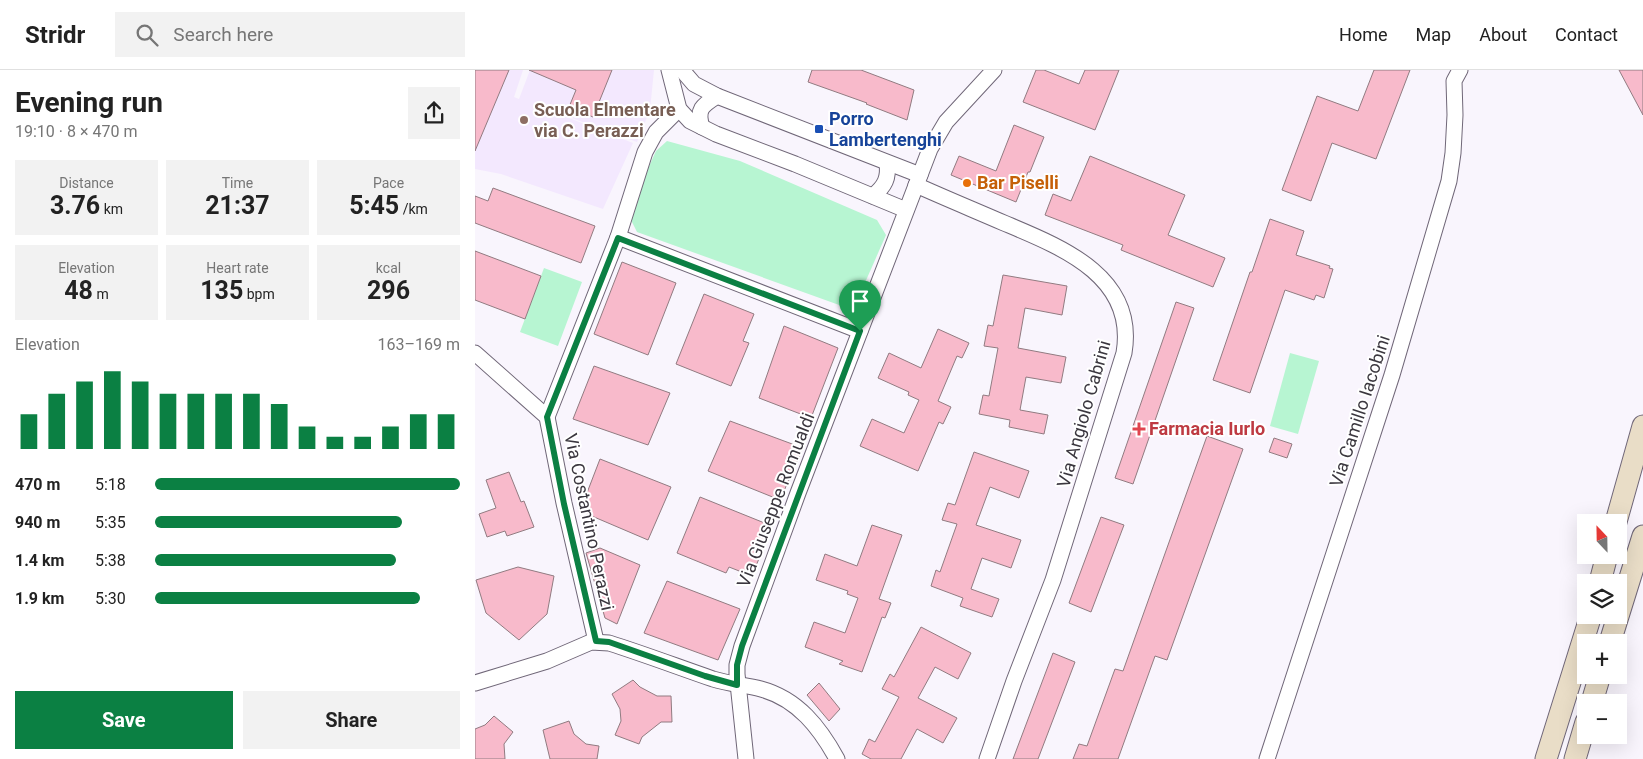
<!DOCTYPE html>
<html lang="en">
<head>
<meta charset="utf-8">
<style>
	body { margin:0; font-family:Roboto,sans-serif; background:#f2f2f2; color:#222; height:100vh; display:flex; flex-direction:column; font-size:19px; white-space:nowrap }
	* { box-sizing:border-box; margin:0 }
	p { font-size:16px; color:#767676 }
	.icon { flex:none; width:28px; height:28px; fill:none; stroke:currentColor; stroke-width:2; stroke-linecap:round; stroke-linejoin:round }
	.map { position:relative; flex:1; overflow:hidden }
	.details { display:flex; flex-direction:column; background:#fff; width:475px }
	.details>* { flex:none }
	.needle { width:32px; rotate:338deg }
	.controls { position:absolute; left:1102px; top:444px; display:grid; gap:10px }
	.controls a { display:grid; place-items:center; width:50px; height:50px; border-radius:0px; background:#fff; box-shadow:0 5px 20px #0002; font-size:25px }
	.pin { position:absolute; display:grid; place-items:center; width:42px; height:42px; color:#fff; margin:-51px -21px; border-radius:50% 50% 50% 0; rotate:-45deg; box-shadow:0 0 5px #0007 }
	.pin .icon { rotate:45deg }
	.round { display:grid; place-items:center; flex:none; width:52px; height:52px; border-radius:0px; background:#f2f2f2 }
	.head { display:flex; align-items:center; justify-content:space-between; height:85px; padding:0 15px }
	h1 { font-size:28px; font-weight:700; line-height:38px }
	.metrics { display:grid; grid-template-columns:repeat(3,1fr); gap:8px; height:85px; padding:5px 15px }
	.metrics div { display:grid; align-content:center; border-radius:0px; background:#f2f2f2; text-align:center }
	.metrics b { font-size:25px; font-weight:700 }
	.metrics small { font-size:14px; font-weight:400 }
	.metrics p { font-size:14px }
	.chart { height:140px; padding:10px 15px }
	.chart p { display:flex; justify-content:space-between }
	.chart svg { width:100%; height:90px; margin-top:5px; stroke:#0b8043; stroke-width:6 }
	.primary-button { display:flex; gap:10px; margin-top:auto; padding:10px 15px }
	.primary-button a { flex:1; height:58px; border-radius:0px; background:#0b8043; color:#fff; font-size:20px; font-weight:700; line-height:58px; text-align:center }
	.primary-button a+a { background:#f2f2f2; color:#222 }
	ul { padding:0 15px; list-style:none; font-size:16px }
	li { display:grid; grid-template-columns:80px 60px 1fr; align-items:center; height:38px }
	li i { height:12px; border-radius:6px; background:#0b8043 }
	header { display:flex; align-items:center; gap:30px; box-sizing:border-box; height:70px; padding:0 25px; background:#fff; border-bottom:1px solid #e0e0e0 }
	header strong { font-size:24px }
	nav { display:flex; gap:28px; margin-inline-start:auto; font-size:18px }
	.search { width:350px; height:45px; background:#f2f2f2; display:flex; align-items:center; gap:12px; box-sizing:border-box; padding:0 18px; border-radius:0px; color:#767676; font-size:19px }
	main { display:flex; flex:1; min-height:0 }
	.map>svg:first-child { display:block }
	.built { fill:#f3e8fe }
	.green { fill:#b7f5d2 }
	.building { fill:#f8bacb; stroke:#917b81 }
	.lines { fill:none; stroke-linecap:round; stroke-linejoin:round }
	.street-casing { stroke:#706778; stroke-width:17 }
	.secondary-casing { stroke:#706778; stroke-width:23 }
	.street { stroke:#fff; stroke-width:15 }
	.secondary { stroke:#e9ddc7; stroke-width:21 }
	.route-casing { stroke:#fff; stroke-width:10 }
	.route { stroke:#0b8043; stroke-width:6 }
	.education-dot { fill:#8d6e63; stroke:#fff; stroke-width:2 }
	.transit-dot { fill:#1a4fb4; stroke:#fff; stroke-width:2 }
	.food-dot { fill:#e8710a; stroke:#fff; stroke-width:2 }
	.health-dot { fill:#e0444e; stroke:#fff; stroke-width:2 }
	.labels { text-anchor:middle; stroke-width:4; stroke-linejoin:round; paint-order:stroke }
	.education-label { font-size:18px; font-weight:bold; fill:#785e54; stroke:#fff; text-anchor:start }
	.transit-label { font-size:18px; font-weight:bold; fill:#164399; stroke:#fff; text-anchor:start }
	.food-label { font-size:18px; font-weight:bold; fill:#c56008; stroke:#fff; text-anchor:start }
	.street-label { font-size:18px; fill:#3b373f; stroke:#fff }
	.health-label { font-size:18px; font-weight:bold; fill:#be3a42; stroke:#fff; text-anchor:start }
</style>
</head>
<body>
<header>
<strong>Stridr</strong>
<div class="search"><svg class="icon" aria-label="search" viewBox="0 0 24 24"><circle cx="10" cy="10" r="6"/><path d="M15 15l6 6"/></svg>Search here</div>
<nav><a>Home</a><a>Map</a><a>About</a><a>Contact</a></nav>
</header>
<main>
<section class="details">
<div class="head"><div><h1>Evening run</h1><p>19:10 · 8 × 470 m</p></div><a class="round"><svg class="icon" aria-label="share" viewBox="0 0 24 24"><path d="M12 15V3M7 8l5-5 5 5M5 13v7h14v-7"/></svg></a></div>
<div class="metrics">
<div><p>Distance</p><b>3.76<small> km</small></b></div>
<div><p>Time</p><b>21:37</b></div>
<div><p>Pace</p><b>5:45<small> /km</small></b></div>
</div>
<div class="metrics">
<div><p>Elevation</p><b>48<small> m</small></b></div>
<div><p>Heart rate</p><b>135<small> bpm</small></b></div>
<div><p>kcal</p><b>296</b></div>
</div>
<div class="chart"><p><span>Elevation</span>163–169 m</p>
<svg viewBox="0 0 160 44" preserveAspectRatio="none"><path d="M5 44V27M15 44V17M25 44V11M35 44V6M45 44V11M55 44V17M65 44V17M75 44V17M85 44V17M95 44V22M105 44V33M115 44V38M125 44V38M135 44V33M145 44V27M155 44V27"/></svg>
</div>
<ul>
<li><b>470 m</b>5:18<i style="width:100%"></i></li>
<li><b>940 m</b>5:35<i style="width:81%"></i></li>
<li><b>1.4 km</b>5:38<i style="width:79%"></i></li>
<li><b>1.9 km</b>5:30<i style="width:87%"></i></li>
</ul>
<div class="primary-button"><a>Save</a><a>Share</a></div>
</section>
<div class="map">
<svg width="1168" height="689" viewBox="0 0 1168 689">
	<rect width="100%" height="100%" fill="#f9f5fd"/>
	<polygon class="built" points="0,0 48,0 39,27 44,29 55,0 179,0 175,40 162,72 61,35 158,73 128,139 26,104 0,99"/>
	<g class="green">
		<polygon points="192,71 265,91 402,150 411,165 378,240 162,162 156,150 165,116 181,81"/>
		<polygon points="69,198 107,212 83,276 45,262"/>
		<polygon points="815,283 844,291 823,364 795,356"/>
	</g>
	<g class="building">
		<polygon points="0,0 34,0 0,81"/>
		<polygon points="54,0 137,0 118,47 94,37 101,20"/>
		<polygon points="337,0 386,0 439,20 432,50 391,34 392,33 333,12"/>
		<polygon points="561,0 569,0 604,14 610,0 644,0 620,60 548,32"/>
		<polygon points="899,0 935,0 901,89 857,73 836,131 807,120 842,26 883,41"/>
		<polygon points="1144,0 1168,0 1168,45"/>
		<polygon points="539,55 569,67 555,102 553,102 541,132 476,105 484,86 521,101"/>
		<polygon points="615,86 710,125 693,165 750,188 738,217 646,180 648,175 570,145 578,124 596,131"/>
		<polygon points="18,118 120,156 106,193 0,153 0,126 13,131"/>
		<polygon points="795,149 829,161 821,185 855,196 854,198 858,199 849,228 841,225 839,230 810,220 775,323 738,310 775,202 777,202"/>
		<polygon points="0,181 66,206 50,249 0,230"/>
		<polygon points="147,192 201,213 173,285 119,264"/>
		<polygon points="528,205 592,216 587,245 550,238 543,278 591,287 586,313 551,307 545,340 573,345 569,364 534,357 535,350 504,344 508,325 514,326 523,278 509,276 513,255 518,256"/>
		<polygon points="229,224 279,244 268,271 274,273 256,316 201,294"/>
		<polygon points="701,232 719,238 658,414 640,408"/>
		<polygon points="309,256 363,278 336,348 284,328"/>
		<polygon points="463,259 494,273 487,288 482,286 463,331 476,337 468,354 464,352 443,401 385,376 397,349 429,363 444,330 433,325 434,322 403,308 414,283 446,298"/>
		<polygon points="119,296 195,323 173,375 98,349"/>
		<polygon points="255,351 328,378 305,430 233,401"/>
		<polygon points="732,366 768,379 692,590 680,586 643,689 598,689 604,674 612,676 640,599 648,601"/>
		<polygon points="799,368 817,374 812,388 794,382"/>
		<polygon points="499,382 554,401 544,428 515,417 501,455 546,470 536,498 507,488 496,519 524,529 517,547 485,536 488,528 456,516 461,500 465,502 482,454 467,450 473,433 480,435"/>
		<polygon points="125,389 196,417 173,470 105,441"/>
		<polygon points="34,402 46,432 49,431 59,457 32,466 30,461 12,467 4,444 21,438 11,410"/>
		<polygon points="225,427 297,456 277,506 254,497 251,503 202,483"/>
		<polygon points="626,447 649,455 616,542 594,533"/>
		<polygon points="397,455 427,465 404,529 416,533 410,548 407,547 387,602 364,594 368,591 330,577 339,552 370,563 383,528 372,524 373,521 341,510 350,484 382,496"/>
		<polygon points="125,478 165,495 142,554 130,548 111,483"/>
		<polygon points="43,497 79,506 72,544 44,570 11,543 1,510"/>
		<polygon points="192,511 265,539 243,590 169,563"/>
		<polygon points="446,557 496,583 483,609 460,597 443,628 482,648 468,673 442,659 426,689 396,689 387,684 394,669 400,672 424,627 407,619 415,604 419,607"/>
		<polygon points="578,583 600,592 563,689 538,689"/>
		<polygon points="158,610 165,617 182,626 196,626 197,652 186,652 167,667 164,674 140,665 146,651 145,639 137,624"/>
		<polygon points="344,613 365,639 354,651 332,625"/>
		<polygon points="19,646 38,662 29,674 30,689 0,689 0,659 10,655"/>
		<polygon points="94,651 99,664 111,674 124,676 122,689 75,689 68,660"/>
	</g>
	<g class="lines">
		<defs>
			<g id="street">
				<polyline points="194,0 204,39 215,51 241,64 320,94 431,140"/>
				<polyline points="207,0 219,14 242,26 445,105"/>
				<path d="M227,57C221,39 228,35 242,26"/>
				<path d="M441,115C470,128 499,140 529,153C586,177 662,206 649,283L578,510L539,611L512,689"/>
				<path d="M398,126C410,116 414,108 412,93"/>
				<polyline points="143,167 385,261"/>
				<polyline points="0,283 72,347 89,433 121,571"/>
				<polyline points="72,347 143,167 170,82 181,62 204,39"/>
				<path d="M0,613L72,591L116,572L134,573C169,584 203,597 238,609C254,614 270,615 286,619C323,629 345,658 362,689"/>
				<polyline points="271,689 262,604 262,595 267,576 323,423 455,79 471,52 519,0"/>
				<polyline points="792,689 917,305 974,111 978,83 980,45 979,11 985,0"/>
			</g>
			<g id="secondary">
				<polyline points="1141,452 1168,356"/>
				<polyline points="1125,512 1132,485"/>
				<polyline points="1135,572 1168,466"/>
				<polyline points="1117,632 1125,605"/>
				<polyline points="1071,689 1116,545"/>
				<polyline points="1100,689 1111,652"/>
			</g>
		</defs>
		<use href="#street" class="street-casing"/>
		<use href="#secondary" class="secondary-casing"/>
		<use href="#street" class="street"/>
		<use href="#secondary" class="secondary"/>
	</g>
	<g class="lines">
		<defs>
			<polygon id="route" points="143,168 385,261 267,576 262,595 262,615 230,606 134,572 121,571 89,434 72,347"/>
		</defs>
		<use href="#route" class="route-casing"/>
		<use href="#route" class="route"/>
	</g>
	<circle class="education-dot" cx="49" cy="50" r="5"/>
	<rect class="transit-dot" x="339" y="54" width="10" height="10" rx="2.5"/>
	<circle class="food-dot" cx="492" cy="113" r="5"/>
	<path class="health-dot" d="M661.5 351.5h5v5h5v5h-5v5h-5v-5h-5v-5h5z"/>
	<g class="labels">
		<g class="education-label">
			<text x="59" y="46">Scuola Elmentare<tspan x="59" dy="21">via C. Perazzi</tspan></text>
		</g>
		<g class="transit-label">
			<text x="354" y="55">Porro<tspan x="354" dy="21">Lambertenghi</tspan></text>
		</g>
		<g class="food-label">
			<text x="502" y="119">Bar Piselli</text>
		</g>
		<g class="street-label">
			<text transform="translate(885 341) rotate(-72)" y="6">Via Camillo Iacobini</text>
			<text transform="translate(609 344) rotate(-74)" y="6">Via Angiolo Cabrini</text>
			<text transform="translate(301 430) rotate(-69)" y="6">Via Giuseppe Romualdi</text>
			<text transform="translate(114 452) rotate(78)" y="6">Via Costantino Perazzi</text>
		</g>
		<g class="health-label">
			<text x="674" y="365">Farmacia Iurlo</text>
		</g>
	</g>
</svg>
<div class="controls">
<a><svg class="needle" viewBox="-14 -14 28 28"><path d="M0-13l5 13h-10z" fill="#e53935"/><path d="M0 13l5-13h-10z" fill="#767676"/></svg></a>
<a><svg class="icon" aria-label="layers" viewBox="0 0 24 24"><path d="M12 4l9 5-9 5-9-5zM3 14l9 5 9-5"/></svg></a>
<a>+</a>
<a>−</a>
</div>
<div class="pin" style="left:385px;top:261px;background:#1e9e55"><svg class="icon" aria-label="arrive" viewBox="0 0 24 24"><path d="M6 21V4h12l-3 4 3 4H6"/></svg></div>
</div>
</main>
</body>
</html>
